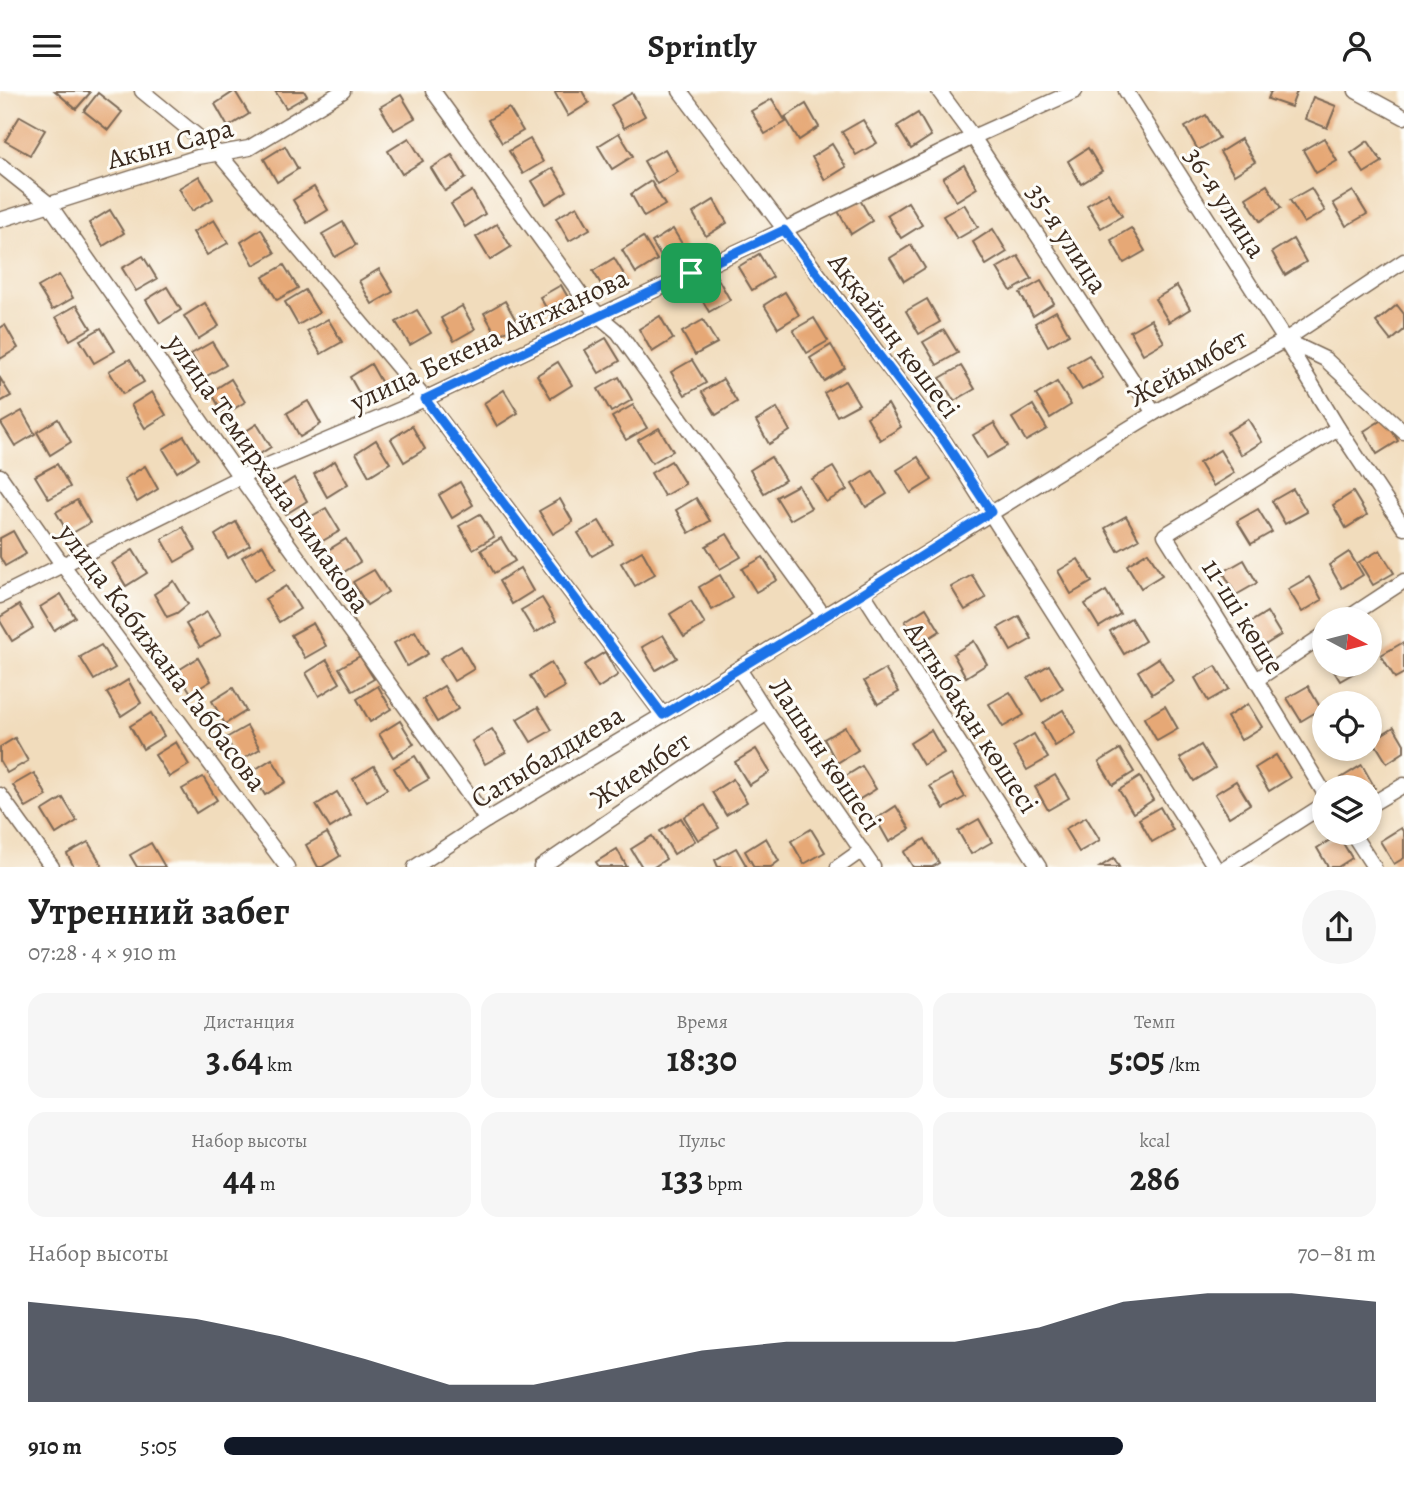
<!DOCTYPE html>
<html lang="ru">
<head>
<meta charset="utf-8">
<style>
	body { margin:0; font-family:Alegreya,serif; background:#f6f6f6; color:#222; height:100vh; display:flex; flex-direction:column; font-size:26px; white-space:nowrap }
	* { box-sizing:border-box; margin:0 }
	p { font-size:23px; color:#767676 }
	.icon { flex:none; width:38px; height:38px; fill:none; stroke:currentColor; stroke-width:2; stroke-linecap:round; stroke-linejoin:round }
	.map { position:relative; height:776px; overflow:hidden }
	.drawer { display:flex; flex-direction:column; background:#fff; flex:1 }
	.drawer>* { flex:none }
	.needle { width:46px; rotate:97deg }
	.buttons { position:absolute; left:1312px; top:516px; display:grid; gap:14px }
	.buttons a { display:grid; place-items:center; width:70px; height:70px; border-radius:50%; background:#fff; box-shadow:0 4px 10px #0003; font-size:35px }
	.pin { position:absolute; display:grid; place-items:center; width:60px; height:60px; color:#fff; margin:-30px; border-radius:14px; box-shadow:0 4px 10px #0006 }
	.round { display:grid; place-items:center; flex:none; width:74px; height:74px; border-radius:37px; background:#f6f6f6 }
	.summary { display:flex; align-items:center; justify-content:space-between; height:119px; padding:0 28px }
	h1 { font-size:38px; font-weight:700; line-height:52px }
	.figures { display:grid; grid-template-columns:repeat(3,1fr); gap:10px; height:119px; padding:7px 28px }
	.figures div { display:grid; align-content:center; border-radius:18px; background:#f6f6f6; text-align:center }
	.figures b { font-size:35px; font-weight:700 }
	.figures small { font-size:19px; font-weight:400 }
	.figures p { font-size:19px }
	.chart { height:196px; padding:14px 28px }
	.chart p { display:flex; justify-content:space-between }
	.chart svg { width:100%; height:126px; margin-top:7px; fill:#111827; opacity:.7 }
	ul { padding:0 28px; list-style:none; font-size:23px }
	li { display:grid; grid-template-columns:112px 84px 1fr; align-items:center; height:52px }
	li i { height:18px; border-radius:9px; background:#111827 }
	header { display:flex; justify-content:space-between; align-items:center; height:91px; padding:0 28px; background:#fff; font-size:32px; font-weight:700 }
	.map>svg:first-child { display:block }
	.building { fill:#e6a876 }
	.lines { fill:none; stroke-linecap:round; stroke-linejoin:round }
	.minor-casing { stroke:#7b6855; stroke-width:17 }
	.minor { stroke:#fff; stroke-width:14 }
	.route-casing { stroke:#fff; stroke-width:14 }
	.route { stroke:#1a73e8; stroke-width:9 }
	.labels { text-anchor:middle; stroke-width:6; stroke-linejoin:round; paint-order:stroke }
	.street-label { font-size:28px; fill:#3b2a1e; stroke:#fdfcf7 }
</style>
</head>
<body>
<header><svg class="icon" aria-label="menu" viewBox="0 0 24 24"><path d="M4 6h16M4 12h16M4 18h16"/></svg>Sprintly<svg class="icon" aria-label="person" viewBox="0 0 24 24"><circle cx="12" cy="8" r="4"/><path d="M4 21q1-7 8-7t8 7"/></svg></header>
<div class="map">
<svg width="1404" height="776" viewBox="0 0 1404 776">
	<rect width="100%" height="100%" fill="#fdfcf7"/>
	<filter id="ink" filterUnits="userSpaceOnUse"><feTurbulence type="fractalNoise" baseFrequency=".0143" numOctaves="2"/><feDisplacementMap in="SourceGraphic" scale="14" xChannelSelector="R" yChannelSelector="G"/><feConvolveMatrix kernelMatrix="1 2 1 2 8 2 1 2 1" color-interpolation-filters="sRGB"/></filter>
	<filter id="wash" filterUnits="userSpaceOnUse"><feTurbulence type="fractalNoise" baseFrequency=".00686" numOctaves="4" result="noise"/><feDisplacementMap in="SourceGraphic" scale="28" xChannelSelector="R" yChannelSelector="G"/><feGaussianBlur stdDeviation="1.57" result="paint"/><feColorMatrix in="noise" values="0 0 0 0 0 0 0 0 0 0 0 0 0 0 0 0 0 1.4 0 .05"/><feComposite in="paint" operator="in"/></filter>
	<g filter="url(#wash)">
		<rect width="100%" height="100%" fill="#f1dcbc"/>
		<g id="blocks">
			<g class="building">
				<polygon points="55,0 88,0 90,2 76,18"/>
				<polygon points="235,0 249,23 228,36 215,13"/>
				<polygon points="275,0 304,0 307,5 286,17"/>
				<polygon points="557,0 582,0 589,12 568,25 555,2"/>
				<polygon points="1271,0 1297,0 1291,16 1268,8"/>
				<polygon points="98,2 122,21 108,39 84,20"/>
				<polygon points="632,2 645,25 624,37 611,14"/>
				<polygon points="401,4 415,27 394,39 380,16"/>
				<polygon points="1313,6 1336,15 1327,37 1305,28"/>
				<polygon points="772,8 786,31 765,43 751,20"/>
				<polygon points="806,13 819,36 799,49 785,26"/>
				<polygon points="509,17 523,40 502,52 488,29"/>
				<polygon points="918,22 931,45 911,58 897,35"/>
				<polygon points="1206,24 1219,47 1198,59 1185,36"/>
				<polygon points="20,25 45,39 30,64 5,50"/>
				<polygon points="863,29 877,52 856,64 842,41"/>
				<polygon points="619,42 633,65 612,78 598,55"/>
				<polygon points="409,47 423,70 402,83 388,60"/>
				<polygon points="1324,47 1337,70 1316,82 1303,59"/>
				<polygon points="530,48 543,71 523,83 509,60"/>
				<polygon points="1241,48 1255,71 1234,84 1220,61"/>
				<polygon points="1368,50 1382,71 1364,82 1351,62"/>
				<polygon points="832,53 846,76 825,89 812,66"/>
				<polygon points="285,55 298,78 277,91 264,68"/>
				<polygon points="1088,57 1102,80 1081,93 1068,70"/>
				<polygon points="665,58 678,81 657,93 644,70"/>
				<polygon points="452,64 466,87 445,100 431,77"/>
				<polygon points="964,74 977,97 956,110 943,87"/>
				<polygon points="553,77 567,100 546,113 532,90"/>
				<polygon points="199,85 213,108 192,120 179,97"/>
				<polygon points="651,90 665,114 644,126 631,103"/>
				<polygon points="1267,94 1281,117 1260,130 1246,107"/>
				<polygon points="314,96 328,119 307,132 293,109"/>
				<polygon points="1311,97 1325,120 1304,132 1290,109"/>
				<polygon points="472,100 485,123 465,136 451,113"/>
				<polygon points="1353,100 1367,123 1346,135 1333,112"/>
				<polygon points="1108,102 1122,125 1101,137 1087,114"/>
				<polygon points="859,107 872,130 851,143 838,120"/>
				<polygon points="714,109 727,132 706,145 693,122"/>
				<polygon points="908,111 922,134 901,147 887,124"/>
				<polygon points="964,113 978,136 957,148 943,125"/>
				<polygon points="577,115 590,138 569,150 556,127"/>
				<polygon points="110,119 124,142 103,155 89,132"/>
				<polygon points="214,129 228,152 207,164 193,141"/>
				<polygon points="343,131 356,154 335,166 322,143"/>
				<polygon points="497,133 511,156 490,169 476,146"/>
				<polygon points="1131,137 1145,160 1124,172 1111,149"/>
				<polygon points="261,138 275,162 254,174 241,151"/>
				<polygon points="673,138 687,161 666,174 652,151"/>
				<polygon points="993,138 1007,161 986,174 973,151"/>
				<polygon points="643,146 657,169 636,182 622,159"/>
				<polygon points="1293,148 1306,171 1285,184 1272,161"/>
				<polygon points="911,154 925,177 904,190 890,167"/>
				<polygon points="759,163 773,186 752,199 738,176"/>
				<polygon points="143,165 157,188 136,200 122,177"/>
				<polygon points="1018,165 1032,188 1011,200 997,177"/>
				<polygon points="614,167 628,190 607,203 593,180"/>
				<polygon points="284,174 298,197 277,209 263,186"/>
				<polygon points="379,178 393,201 372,213 359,190"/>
				<polygon points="59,184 73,207 52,219 38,196"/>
				<polygon points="717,186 730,209 709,221 696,198"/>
				<polygon points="1041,190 1054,212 1033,225 1020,202"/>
				<polygon points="561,194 574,217 553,229 540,206"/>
				<polygon points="1177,195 1190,218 1169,231 1155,208"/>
				<polygon points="167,196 181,219 160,232 146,209"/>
				<polygon points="305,199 319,222 298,234 285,211"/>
				<polygon points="785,201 799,224 778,237 764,214"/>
				<polygon points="927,208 940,231 919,243 906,220"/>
				<polygon points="505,210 518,233 497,245 484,222"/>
				<polygon points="205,212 219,235 198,248 184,225"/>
				<polygon points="77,214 91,237 70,249 56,226"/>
				<polygon points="1397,214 1404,223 1404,239 1391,250 1376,231"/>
				<polygon points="462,215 475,238 454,250 441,227"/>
				<polygon points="417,219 431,242 410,254 396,231"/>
				<polygon points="1056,220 1069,243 1048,255 1035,232"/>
				<polygon points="660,225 673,248 652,261 639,238"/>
				<polygon points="814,227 828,250 807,262 793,239"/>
				<polygon points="328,228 342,251 321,263 307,240"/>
				<polygon points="1151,228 1164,251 1143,263 1130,240"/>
				<polygon points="703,229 717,252 695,264 682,241"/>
				<polygon points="5,234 18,257 0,268 0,237"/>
				<polygon points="101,237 115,260 94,272 80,249"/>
				<polygon points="944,239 958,262 937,274 923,251"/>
				<polygon points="606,247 620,270 599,282 585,259"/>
				<polygon points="212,251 226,274 205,286 191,263"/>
				<polygon points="831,254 845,277 824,290 810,267"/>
				<polygon points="1089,264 1103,287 1082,299 1068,276"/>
				<polygon points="130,268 144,291 123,303 109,280"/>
				<polygon points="692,269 706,292 685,304 671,281"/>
				<polygon points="558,271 572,294 551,307 537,284"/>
				<polygon points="371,273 384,296 363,309 350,286"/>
				<polygon points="961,275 975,298 954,310 940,287"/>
				<polygon points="619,286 632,309 611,321 598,298"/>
				<polygon points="0,287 11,305 0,311"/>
				<polygon points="231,288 245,311 224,324 211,301"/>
				<polygon points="723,288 737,311 716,324 702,301"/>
				<polygon points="845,290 859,313 837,325 824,302"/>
				<polygon points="1057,291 1071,314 1050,327 1036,304"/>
				<polygon points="504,299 518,322 497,335 484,312"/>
				<polygon points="152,301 166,324 145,337 131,314"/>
				<polygon points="308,310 321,333 300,346 287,322"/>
				<polygon points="888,313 901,336 880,349 867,326"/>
				<polygon points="633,314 647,337 626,349 612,326"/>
				<polygon points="1033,314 1047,338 1026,350 1012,327"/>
				<polygon points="777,317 790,340 769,353 756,330"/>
				<polygon points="22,320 35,343 15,355 1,332"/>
				<polygon points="1385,327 1398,350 1377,363 1364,340"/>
				<polygon points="58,328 71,351 50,364 37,341"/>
				<polygon points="1248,328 1262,351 1241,364 1227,341"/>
				<polygon points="994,332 1008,355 987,367 973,344"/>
				<polygon points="257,333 271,356 250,369 237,346"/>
				<polygon points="412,335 425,358 404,371 391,348"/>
				<polygon points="659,337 673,360 652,372 638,349"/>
				<polygon points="184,345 198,368 177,381 163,358"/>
				<polygon points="376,349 390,372 369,385 356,362"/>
				<polygon points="1220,359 1234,382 1213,395 1199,372"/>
				<polygon points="771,366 785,389 764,402 750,379"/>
				<polygon points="918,366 932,389 911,402 897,379"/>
				<polygon points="335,370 348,393 327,406 314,383"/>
				<polygon points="671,370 685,393 664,405 651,382"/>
				<polygon points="57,373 70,396 49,408 35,385"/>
				<polygon points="145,375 158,398 137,411 124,388"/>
				<polygon points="833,376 847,399 826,411 812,388"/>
				<polygon points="873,380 887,403 866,416 852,393"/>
				<polygon points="294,387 307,410 286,423 273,400"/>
				<polygon points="460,391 473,414 452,427 439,404"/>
				<polygon points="798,394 811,417 790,429 776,406"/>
				<polygon points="1293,398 1307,421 1285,433 1272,410"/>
				<polygon points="1353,401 1367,424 1346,437 1333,414"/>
				<polygon points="696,407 710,430 689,442 676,419"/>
				<polygon points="560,408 573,431 553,443 539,420"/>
				<polygon points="77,409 90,432 69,444 56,421"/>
				<polygon points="326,417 340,440 319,452 305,429"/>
				<polygon points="1258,418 1272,441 1251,453 1237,430"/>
				<polygon points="480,423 494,446 473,458 459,435"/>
				<polygon points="1126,425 1139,448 1118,460 1105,437"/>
				<polygon points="599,430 613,453 592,465 578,442"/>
				<polygon points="236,431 250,454 228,467 215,444"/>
				<polygon points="183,436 196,459 175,471 162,448"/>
				<polygon points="13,440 26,463 5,475 0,466 0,447"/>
				<polygon points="727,443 741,466 720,478 706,455"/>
				<polygon points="501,447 515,470 494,482 481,459"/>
				<polygon points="346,448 360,471 339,484 325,461"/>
				<polygon points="263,454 276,477 255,489 242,466"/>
				<polygon points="133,459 147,482 126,495 112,472"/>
				<polygon points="1380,459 1394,482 1373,494 1359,471"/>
				<polygon points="642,460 655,483 635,495 621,472"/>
				<polygon points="1148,461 1162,484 1141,497 1127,474"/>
				<polygon points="1349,461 1363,484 1342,497 1329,474"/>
				<polygon points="763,466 777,489 756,501 742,478"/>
				<polygon points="1078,468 1092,491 1071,503 1058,480"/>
				<polygon points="1244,469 1257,492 1236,504 1223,481"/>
				<polygon points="520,477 533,500 512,513 499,490"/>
				<polygon points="374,479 388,501 367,514 353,491"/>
				<polygon points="720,484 733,507 712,519 699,496"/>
				<polygon points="972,484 986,507 965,519 951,496"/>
				<polygon points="1309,486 1322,509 1302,521 1288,498"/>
				<polygon points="174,490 188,513 177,522 167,526 154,503"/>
				<polygon points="286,495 300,518 279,531 265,508"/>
				<polygon points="1106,500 1120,523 1099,536 1085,513"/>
				<polygon points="61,503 75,526 54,539 40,516"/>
				<polygon points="542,507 556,530 535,542 521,519"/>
				<polygon points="691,510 705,533 684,546 670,523"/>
				<polygon points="19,514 33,537 12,550 0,530 0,526"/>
				<polygon points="926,517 940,540 919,553 905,530"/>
				<polygon points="207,521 221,544 200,556 186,533"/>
				<polygon points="1267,521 1281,544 1260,557 1246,534"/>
				<polygon points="1019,525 1032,548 1011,560 998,537"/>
				<polygon points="1131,527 1145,550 1124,563 1110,540"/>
				<polygon points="313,532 326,555 305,567 291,544"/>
				<polygon points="415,540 428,563 407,575 394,552"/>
				<polygon points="663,544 677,567 656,579 642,556"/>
				<polygon points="974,550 987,573 966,586 953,563"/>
				<polygon points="1402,552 1404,555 1404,582 1395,587 1381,564"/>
				<polygon points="101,554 115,577 94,589 80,566"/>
				<polygon points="461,555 474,578 454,590 440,567"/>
				<polygon points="605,561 618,584 598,597 584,574"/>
				<polygon points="360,565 374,588 353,600 339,577"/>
				<polygon points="198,567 211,590 191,602 177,580"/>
				<polygon points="1159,567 1173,590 1152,603 1138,580"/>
				<polygon points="327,569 340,592 319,605 306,582"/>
				<polygon points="551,572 565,596 544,608 530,585"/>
				<polygon points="1049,574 1063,597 1042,610 1028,587"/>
				<polygon points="1330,574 1358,574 1361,578 1340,590"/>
				<polygon points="1216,575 1229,598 1208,610 1195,587"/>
				<polygon points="885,578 899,601 878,613 864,590"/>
				<polygon points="128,589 141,612 121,625 107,602"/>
				<polygon points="378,595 391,618 370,631 357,608"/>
				<polygon points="444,595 458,618 437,631 423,608"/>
				<polygon points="1308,595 1321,618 1301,630 1287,607"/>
				<polygon points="233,597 246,620 225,633 212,610"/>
				<polygon points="1010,601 1024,624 1003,636 989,613"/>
				<polygon points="1248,613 1262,636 1241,649 1227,626"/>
				<polygon points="1165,615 1178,638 1157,650 1144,627"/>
				<polygon points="538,616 552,639 531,651 517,628"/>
				<polygon points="1063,619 1076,642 1055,655 1042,632"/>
				<polygon points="151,622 164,645 143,658 130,635"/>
				<polygon points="400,630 414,653 393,666 379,643"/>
				<polygon points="247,635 260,658 239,670 226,647"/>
				<polygon points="845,636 858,659 837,672 824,648"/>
				<polygon points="1394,636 1404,653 1404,661 1387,672 1373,649"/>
				<polygon points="492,638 506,661 485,673 472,650"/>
				<polygon points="931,639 944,662 923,674 910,652"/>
				<polygon points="1034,643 1048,667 1027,679 1013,656"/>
				<polygon points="15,647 28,670 7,682 0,670 0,656"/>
				<polygon points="176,651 189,674 169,686 155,664"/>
				<polygon points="1201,654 1215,677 1194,690 1180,667"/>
				<polygon points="756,658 770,681 749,694 735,671"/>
				<polygon points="1120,658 1134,681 1113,694 1099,671"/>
				<polygon points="1276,664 1290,687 1269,700 1255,677"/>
				<polygon points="415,665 429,688 408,700 394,677"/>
				<polygon points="272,668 286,691 265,704 251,681"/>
				<polygon points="1362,674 1375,697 1370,700 1370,696 1347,696 1341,687"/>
				<polygon points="374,675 387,698 367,711 353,688"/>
				<polygon points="862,675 876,698 855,711 841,688"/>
				<polygon points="34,682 47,705 26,717 13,694"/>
				<polygon points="951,683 965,706 944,718 930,695"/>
				<polygon points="1055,684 1069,707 1048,719 1035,696"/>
				<polygon points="203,686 217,709 196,722 182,698"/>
				<polygon points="1140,686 1153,709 1133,722 1119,699"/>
				<polygon points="733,688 747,711 726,724 712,701"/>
				<polygon points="1236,690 1250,713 1229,726 1215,703"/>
				<polygon points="337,701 351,724 330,737 316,714"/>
				<polygon points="63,707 77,730 56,743 42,720"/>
				<polygon points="705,714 719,737 698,749 684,726"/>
				<polygon points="896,715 910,738 889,751 876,728"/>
				<polygon points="1160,716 1173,739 1152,751 1139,728"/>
				<polygon points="1086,726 1100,749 1079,761 1065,738"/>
				<polygon points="681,727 695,750 674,763 660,740"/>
				<polygon points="979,728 992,751 971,763 958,740"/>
				<polygon points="1401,737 1404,742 1404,767 1394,773 1380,750"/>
				<polygon points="811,738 825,761 804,773 791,750"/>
				<polygon points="327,742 340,765 322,776 318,776 306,754"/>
				<polygon points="1338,744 1352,767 1338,776 1328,776 1317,757"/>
				<polygon points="652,745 666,768 654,776 642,776 631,758"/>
				<polygon points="766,747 779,770 771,776 754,776 745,760"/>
				<polygon points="925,748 939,772 932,776 913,776 904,761"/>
				<polygon points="88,751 102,774 99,776 74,776 67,763"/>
				<polygon points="151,752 165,776 137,776 130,764"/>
				<polygon points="736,757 747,776 718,776 715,769"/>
				<polygon points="617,758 627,776 599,776 596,771"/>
				<polygon points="1114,767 1119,776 1100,776"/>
			</g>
		</g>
	</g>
	<g filter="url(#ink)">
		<use href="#blocks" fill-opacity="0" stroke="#7b6855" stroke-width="2"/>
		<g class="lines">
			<defs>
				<g id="minor">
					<polyline points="142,0 219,63 425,308 663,624"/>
					<polyline points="433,0 582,205 599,225 618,241 824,525"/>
					<polyline points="680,0 945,351 1215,776"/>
					<polyline points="939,0 973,46 1154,322"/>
					<polyline points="1126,0 1285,249 1338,337 1404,437"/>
					<polyline points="1356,0 1404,26"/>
					<polyline points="0,74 49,113 240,386 487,729"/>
					<polyline points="0,129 198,66 249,57 343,0"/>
					<polyline points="1285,249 1325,268 1404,341"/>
					<polyline points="0,385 62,473 287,776"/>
					<polyline points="863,502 1039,776"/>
					<polyline points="0,505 240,386 425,308 599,225 784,139 973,46 1075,0"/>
					<polyline points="1346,528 1404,490"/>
					<polyline points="739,578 767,622 873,776"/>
					<polyline points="1256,589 1325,543"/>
					<polyline points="1325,703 1256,589 1165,444 1338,337"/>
					<polyline points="0,704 52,776"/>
					<polyline points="1370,714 1404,694"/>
					<polyline points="1352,742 1374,776"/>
					<polyline points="415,776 487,729 663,624 1154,322 1285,249 1404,170"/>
					<polyline points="541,776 767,622"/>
					<polyline points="838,776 862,759"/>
					<polyline points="1226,776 1325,713"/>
				</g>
			</defs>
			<use href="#minor" class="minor-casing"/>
			<use href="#minor" class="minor"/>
		</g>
	</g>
	<g class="lines" filter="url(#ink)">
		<defs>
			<polygon id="route" points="784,139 945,351 991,421 863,502 663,624 425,308 599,225"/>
		</defs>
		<use href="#route" class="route-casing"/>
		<use href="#route" class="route"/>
	</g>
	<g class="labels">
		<g class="street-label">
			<text transform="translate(170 52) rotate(-15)" y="10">Акын Сара</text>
			<text transform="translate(1226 111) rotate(57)" y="10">36-я улица</text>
			<text transform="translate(1068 147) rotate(57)" y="10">35-я улица</text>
			<text transform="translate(895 244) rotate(53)" y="10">Аққайың көшесі</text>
			<text transform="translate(489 248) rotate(-25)" y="10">улица Бекена Айтжанова</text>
			<text transform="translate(1187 276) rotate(-29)" y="10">Жейымбет</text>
			<text transform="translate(269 382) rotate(55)" y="10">улица Темирхана Бимакова</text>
			<text transform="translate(1244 525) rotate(58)" y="10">11-ші көше</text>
			<text transform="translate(163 566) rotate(53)" y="10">улица Кабижана Габбасова</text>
			<text transform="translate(972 626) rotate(57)" y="10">Алтыбақан көшесі</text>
			<text transform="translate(826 663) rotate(56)" y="10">Лашын көшесі</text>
			<text transform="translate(547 665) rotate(-31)" y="10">Сатыбалдиева</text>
			<text transform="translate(640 678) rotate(-34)" y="10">Жиембет</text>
		</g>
	</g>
</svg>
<div class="buttons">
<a><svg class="needle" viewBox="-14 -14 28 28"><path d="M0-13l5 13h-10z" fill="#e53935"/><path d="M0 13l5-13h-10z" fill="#767676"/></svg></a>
<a><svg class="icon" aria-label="locate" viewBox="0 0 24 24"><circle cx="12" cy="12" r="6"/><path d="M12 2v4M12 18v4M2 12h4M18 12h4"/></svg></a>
<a><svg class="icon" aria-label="layers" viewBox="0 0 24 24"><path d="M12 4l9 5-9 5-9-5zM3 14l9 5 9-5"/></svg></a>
</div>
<div class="pin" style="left:691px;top:182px;background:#1e9e55"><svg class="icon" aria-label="arrive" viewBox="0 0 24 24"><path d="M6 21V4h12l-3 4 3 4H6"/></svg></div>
</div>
<section class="drawer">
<div class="summary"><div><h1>Утренний забег</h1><p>07:28 · 4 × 910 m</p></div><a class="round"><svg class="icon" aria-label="share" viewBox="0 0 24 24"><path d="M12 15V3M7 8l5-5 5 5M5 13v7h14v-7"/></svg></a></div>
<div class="figures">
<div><p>Дистанция</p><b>3.64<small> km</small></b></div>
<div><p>Время</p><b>18:30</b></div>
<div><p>Темп</p><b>5:05<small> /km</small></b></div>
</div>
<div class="figures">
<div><p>Набор высоты</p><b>44<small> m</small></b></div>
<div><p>Пульс</p><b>133<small> bpm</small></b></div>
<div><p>kcal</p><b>286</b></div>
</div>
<div class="chart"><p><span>Набор высоты</span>70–81 m</p>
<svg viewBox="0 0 160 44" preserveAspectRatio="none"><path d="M0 44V9L10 12L20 15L30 21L40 29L50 38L60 38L70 32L80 26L90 23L100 23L110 23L120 18L130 9L140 6L150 6L160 9V44z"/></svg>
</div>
<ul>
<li><b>910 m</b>5:05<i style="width:78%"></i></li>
</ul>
</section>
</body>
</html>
